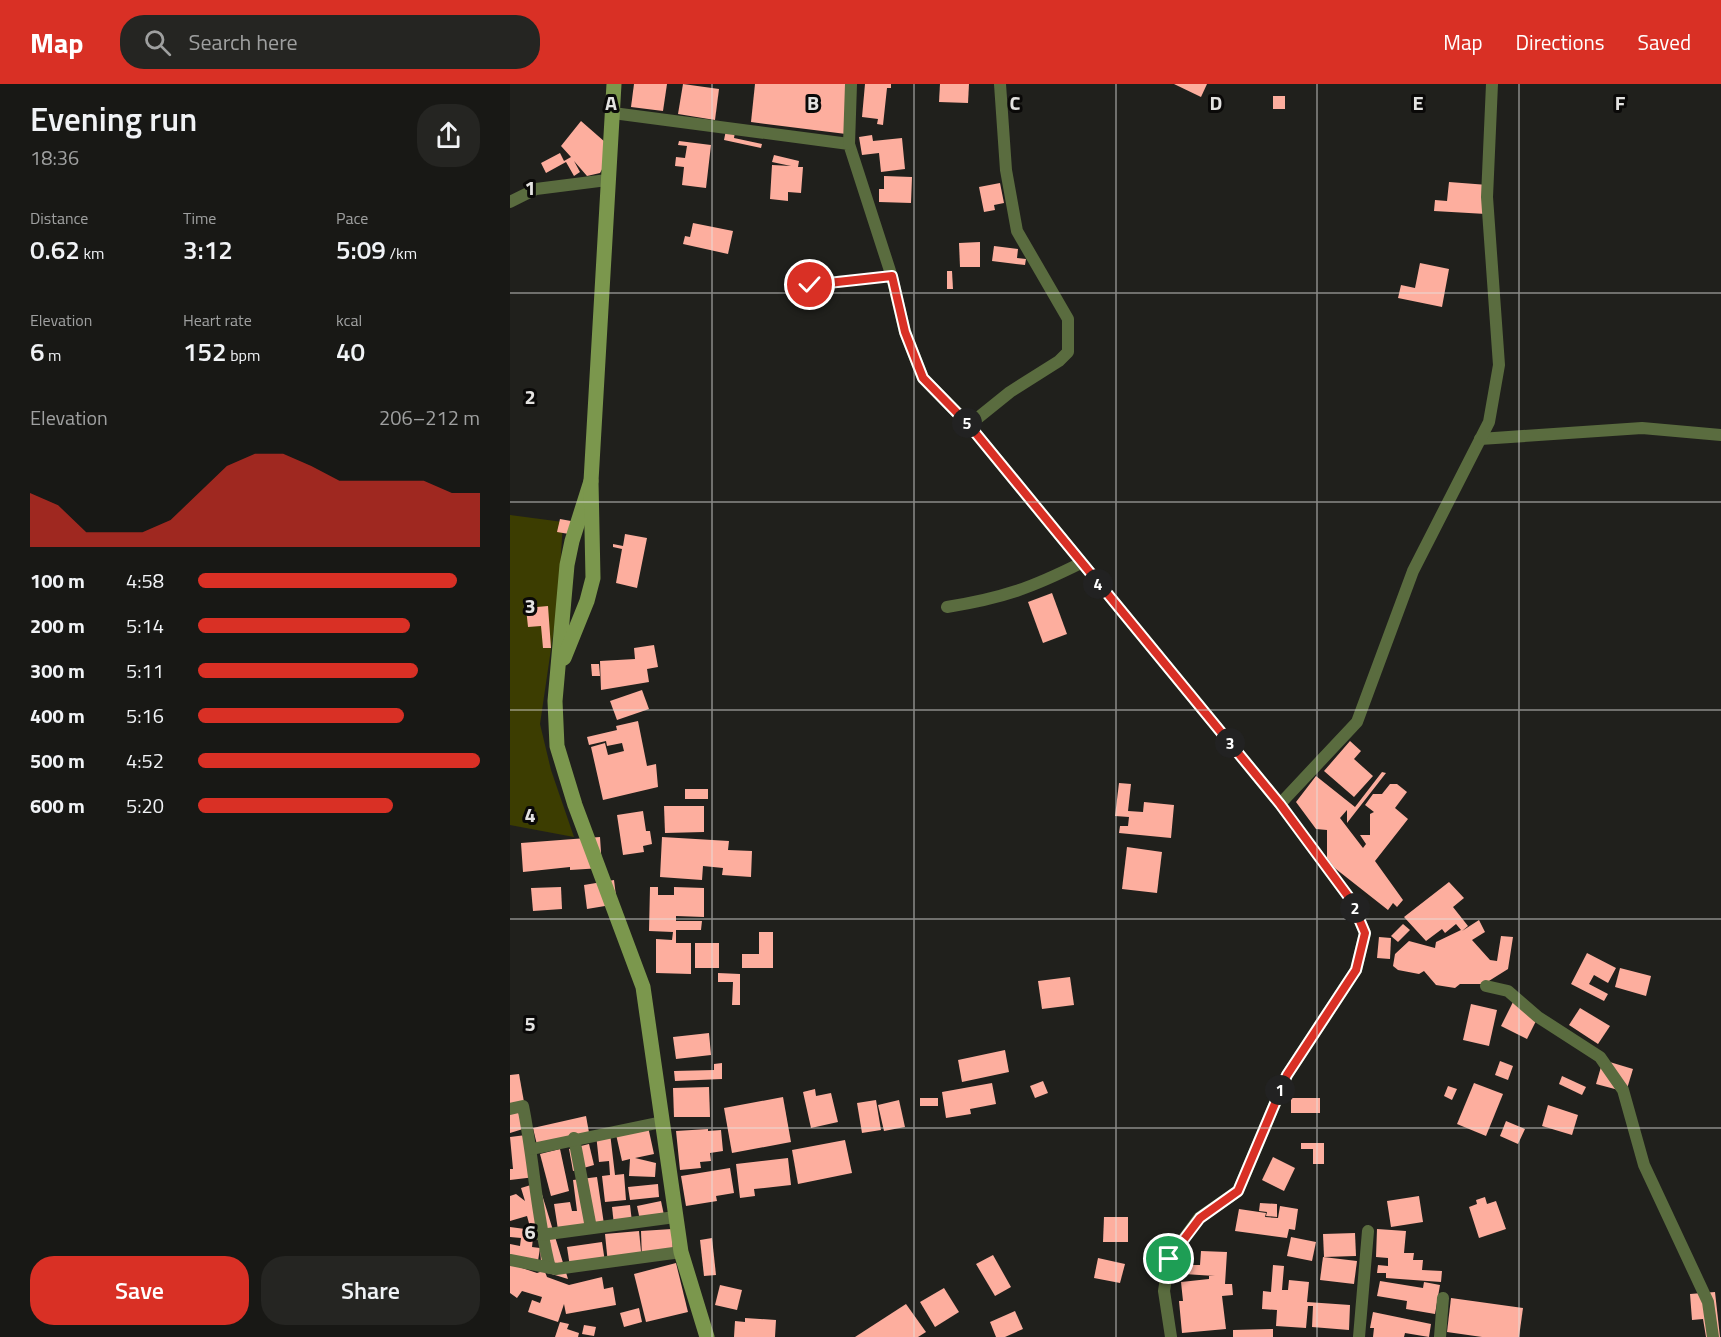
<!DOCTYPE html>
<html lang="en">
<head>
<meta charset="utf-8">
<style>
	body { margin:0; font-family:"Titillium Web",sans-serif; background:#252522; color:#f1f3f6; height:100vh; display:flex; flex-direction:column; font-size:22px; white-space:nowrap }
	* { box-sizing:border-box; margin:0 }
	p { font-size:20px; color:#9fa0a0 }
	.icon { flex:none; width:33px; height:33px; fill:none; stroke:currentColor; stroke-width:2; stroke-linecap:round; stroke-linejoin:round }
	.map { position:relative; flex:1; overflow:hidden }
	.sheet { display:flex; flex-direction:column; background:#181815; width:510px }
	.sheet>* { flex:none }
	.pin { position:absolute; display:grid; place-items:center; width:51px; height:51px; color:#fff; margin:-26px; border:3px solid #fff; border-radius:50%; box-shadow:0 2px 6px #0007 }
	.km { position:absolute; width:30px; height:30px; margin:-15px; border-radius:50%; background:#222; color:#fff; font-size:16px; line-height:30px; text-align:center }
	.round { display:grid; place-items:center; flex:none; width:63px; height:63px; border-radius:24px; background:#252522 }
	.overview { display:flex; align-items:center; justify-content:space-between; height:102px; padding:0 30px }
	h1 { font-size:33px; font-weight:600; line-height:45px }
	.figures { display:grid; grid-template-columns:repeat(3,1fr); gap:9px; height:102px; padding:6px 30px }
	.figures div { display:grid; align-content:center }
	.figures b { font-size:26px; font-weight:600 }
	.figures small { font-size:16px; font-weight:400 }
	.figures p { font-size:16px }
	.chart { height:168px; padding:12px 30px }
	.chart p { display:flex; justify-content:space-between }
	.chart svg { width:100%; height:108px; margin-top:6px; fill:#d93025; opacity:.7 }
	.cta { display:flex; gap:12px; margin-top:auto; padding:12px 30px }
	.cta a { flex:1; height:69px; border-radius:24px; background:#d93025; color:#fff; font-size:24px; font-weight:600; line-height:69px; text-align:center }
	.cta a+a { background:#252522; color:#f1f3f6 }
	ul { padding:0 30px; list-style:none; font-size:20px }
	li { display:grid; grid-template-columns:96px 72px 1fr; align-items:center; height:45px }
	li i { height:15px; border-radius:8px; background:#d93025 }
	header { display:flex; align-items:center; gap:36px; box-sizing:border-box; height:84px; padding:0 30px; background:#d93025; color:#fff }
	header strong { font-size:28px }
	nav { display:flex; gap:33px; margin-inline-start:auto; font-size:21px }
	.search { width:420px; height:54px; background:#252522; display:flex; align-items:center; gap:15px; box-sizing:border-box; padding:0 21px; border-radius:24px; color:#9fa0a0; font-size:22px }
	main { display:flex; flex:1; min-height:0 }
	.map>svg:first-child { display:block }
	.green { fill:#3c3d01 }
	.building { fill:#fdae9e; fill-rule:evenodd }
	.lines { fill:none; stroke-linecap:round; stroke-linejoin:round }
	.lane { stroke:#5a6c3f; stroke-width:6 }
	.street { stroke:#5a6c3f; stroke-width:12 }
	.secondary { stroke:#7b974d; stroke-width:15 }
	.route-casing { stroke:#fff; stroke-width:12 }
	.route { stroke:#d93025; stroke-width:8 }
	.grid { fill:none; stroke:#e4e3e1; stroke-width:1.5; stroke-opacity:0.55 }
	.grid-label { font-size:20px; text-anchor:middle; font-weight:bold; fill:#e4e3e1; stroke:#0a0908; stroke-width:6; stroke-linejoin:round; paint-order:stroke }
</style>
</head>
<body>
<header>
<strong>Map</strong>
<div class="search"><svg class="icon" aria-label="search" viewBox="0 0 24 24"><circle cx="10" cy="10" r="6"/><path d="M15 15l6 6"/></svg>Search here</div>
<nav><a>Map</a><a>Directions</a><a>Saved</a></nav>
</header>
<main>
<section class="sheet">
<div class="overview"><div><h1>Evening run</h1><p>18:36</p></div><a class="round"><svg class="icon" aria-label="share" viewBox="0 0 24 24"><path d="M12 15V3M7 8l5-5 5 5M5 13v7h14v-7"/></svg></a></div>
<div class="figures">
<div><p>Distance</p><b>0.62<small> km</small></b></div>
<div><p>Time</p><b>3:12</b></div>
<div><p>Pace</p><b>5:09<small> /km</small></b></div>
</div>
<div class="figures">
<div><p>Elevation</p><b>6<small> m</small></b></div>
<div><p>Heart rate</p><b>152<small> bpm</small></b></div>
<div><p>kcal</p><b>40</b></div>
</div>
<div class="chart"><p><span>Elevation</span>206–212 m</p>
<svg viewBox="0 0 160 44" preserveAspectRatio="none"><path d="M0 44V22L10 27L20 38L30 38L40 38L50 33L60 22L70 11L80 6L90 6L100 11L110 17L120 17L130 17L140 17L150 22L160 22V44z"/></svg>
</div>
<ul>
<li><b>100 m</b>4:58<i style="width:92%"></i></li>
<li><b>200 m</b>5:14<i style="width:75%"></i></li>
<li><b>300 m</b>5:11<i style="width:78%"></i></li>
<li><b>400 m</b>5:16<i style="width:73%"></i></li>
<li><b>500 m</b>4:52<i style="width:100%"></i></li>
<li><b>600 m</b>5:20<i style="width:69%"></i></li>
</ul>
<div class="cta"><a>Save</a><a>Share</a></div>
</section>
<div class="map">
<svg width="1211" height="1253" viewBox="0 0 1211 1253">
	<rect width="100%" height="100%" fill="#20201c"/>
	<polygon class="green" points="0,431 53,438 48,517 30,640 41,686 64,753 0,741"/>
	<g class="building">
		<polygon points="124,0 157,0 153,27 121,23"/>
		<polygon points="173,0 209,5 205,36 168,30"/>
		<polygon points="245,0 340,0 336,50 241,38"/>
		<polygon points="355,0 381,0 381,4 377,4 373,41 367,40 368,35 352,33"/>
		<polygon points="430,0 459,0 458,19 429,18"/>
		<polygon points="664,0 697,0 691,13"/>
		<rect x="763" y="12" width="12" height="13"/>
		<polygon points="71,37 95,58 95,80 90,89 77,92 64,77 70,88 64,92 56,78 36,89 31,79 50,69 54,77 61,73 51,62"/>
		<polygon points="216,46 225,48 224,54 252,60 251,64 214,56"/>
		<polygon points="362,51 363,57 392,54 395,85 371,88 369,69 352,71 349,53"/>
		<polygon points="169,57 201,61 196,104 172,101 174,83 165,82 166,73 175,74 177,62 168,61"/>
		<polygon points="264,71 289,77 288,83 293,83 291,109 278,108 278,117 260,115 262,81 281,82 262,78"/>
		<polygon points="374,92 402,93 401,119 369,118 369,105 374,105"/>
		<polygon points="939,98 978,101 976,130 924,127 925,116 937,117"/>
		<polygon points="490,99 494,119 484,121 485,126 474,128 469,103"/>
		<polygon points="183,139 223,147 218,170 173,160 175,152 180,153"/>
		<polygon points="470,158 470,183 450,183 449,159"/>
		<polygon points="484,162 508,165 507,174 516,175 515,181 482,177"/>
		<polygon points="910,179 939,185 932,223 888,214 891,201 905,204"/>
		<polygon points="437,187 442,187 443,205 437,205"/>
		<polygon points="50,435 61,437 59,450 47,448"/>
		<polygon points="115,450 137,454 127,504 106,499 112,465 103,463 103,460 113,462"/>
		<polygon points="542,509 557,550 533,559 518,518"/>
		<polygon points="38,522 41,564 33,564 31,542 18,543 16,524"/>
		<polygon points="144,561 148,583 137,585 139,598 91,606 90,577 125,575 124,564"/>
		<polygon points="81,580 89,580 90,592 82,592"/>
		<polygon points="132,606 139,625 107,636 100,617"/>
		<polygon points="128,637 137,682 146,680 148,703 93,716 81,663 95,659 98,671 114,667 112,659 97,662 96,657 79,661 77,653 107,646 106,642"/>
		<polygon points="840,657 851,667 844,675 863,692 844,713 814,687"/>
		<polygon points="872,688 876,689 837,739 837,726 830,734 853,764 856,760 850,751 860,751 860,730 864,728 855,721 863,710 872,710 880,700 887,700 897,708 885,724 898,735 865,777 893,816 887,823 883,819 878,826 817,778 817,746 806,745 786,718 806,692 845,723"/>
		<polygon points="609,699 621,700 618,727 633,728 634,718 664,721 661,754 609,749 610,742 618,742 619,733 605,732"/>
		<rect x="175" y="705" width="23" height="10"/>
		<polygon points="154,722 194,722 194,748 155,749"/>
		<polygon points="133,727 136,747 140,747 142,760 133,762 134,768 113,771 107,731"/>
		<polygon points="90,753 92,784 60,786 60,783 13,788 11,759"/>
		<polygon points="152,753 219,757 218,766 242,767 241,793 212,791 213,784 193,782 192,796 150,793"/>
		<polygon points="617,763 652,768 647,809 612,805"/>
		<polygon points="104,796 107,820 77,825 74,801"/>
		<polygon points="939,798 954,814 943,823 958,842 952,847 969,836 975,848 962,856 980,876 987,877 991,852 1003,853 998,885 974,900 950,900 945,904 926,901 914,887 909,890 888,886 883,882 885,870 899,857 925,864 926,858 951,846 946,840 935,849 932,845 916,857 894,833"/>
		<polygon points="51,803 52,825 23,827 21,804"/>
		<polygon points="140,803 148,803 148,811 164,811 164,803 194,804 194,833 166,832 166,837 192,837 191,846 166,846 166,859 181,859 181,890 146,889 146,855 162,856 163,848 139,847"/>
		<polygon points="893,840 900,846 888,858 881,852"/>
		<polygon points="249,848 263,848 263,884 232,884 232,870 249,870"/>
		<polygon points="869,853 881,854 880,875 867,874"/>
		<rect x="185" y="859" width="24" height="25"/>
		<polygon points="1077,869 1106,884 1098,899 1084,891 1079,900 1098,910 1094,917 1061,900"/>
		<polygon points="1110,884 1141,892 1136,912 1105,903"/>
		<polygon points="208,889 230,890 230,921 222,921 223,898 208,898"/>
		<polygon points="560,893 564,921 532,925 528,897"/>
		<polygon points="1004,916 1030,929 1017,955 991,942"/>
		<polygon points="961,920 987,926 979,962 953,956"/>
		<polygon points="1070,924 1100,942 1088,960 1059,941"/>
		<polygon points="199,949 201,971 166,975 163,953"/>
		<polygon points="495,966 499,988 452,998 448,976"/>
		<polygon points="1093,976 1123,985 1116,1008 1086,1000"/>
		<polygon points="990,977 1003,982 998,996 985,991"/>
		<polygon points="212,979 212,995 165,997 164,987 204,986 204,980"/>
		<polygon points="9,990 14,1018 0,1020 0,991"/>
		<polygon points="1052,992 1076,1003 1072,1011 1049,1000"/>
		<polygon points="533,997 538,1009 525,1014 520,1002"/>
		<polygon points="482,999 486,1020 460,1025 461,1030 436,1034 432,1008"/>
		<polygon points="964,999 993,1010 976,1052 947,1040"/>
		<polygon points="938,1002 947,1005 942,1016 934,1012"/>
		<polygon points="199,1003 200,1033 164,1033 163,1004"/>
		<polygon points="305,1005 306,1012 321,1009 328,1038 301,1044 293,1008"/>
		<polygon points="273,1013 281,1058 222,1069 214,1024"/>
		<rect x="410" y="1014" width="18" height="8"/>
		<rect x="781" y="1014" width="29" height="15"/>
		<polygon points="366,1016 371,1046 352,1049 347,1019"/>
		<polygon points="389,1016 395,1043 374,1047 368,1021"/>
		<polygon points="1038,1021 1068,1031 1062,1051 1032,1042"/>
		<polygon points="8,1027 13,1045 0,1049 0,1029"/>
		<polygon points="76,1032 80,1054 28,1065 23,1044"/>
		<polygon points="996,1037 1015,1045 1008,1060 990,1052"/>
		<polygon points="137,1038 144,1070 125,1074 146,1079 145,1093 119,1092 120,1075 112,1077 105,1046"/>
		<polygon points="198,1045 198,1047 211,1046 213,1067 200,1069 201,1077 190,1078 191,1084 170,1086 166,1047"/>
		<polygon points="100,1049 105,1091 114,1090 116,1116 95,1118 92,1092 100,1091 99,1077 89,1078 86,1050"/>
		<polygon points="16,1051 25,1093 0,1096 0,1085 3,1085 0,1053"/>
		<polygon points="335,1056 342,1089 288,1100 282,1066"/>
		<polygon points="791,1059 814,1059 814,1080 803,1080 803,1065 791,1065"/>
		<polygon points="79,1060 84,1081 63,1087 59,1065"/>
		<polygon points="50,1065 59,1107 41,1112 30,1070"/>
		<polygon points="763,1073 785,1084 774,1107 752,1096"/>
		<polygon points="278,1074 281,1101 244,1105 245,1112 230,1114 226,1080"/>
		<polygon points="220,1084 224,1109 206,1112 207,1117 176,1122 171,1092"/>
		<polygon points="87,1093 95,1147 49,1152 44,1120 60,1118 62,1127 67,1127 63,1096"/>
		<path d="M24,1100L30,1104L58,1195L35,1188L37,1193L59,1201L92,1193L94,1205L103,1203L106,1221L56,1230L54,1220L48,1238L18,1228L22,1216L30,1219L32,1213L12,1207L7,1214L0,1209V1180L27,1189L39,1185L31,1178L30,1164L28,1177L0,1173V1160L10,1162L11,1154L0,1153V1143L15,1145L14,1153L23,1154L25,1147L20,1143L17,1132L0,1137V1112L6,1110L15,1117L11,1104ZM23,1154L41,1160L30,1164L22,1163Z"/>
		<polygon points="148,1100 149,1113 120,1116 118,1103"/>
		<polygon points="909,1112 913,1138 881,1143 877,1117"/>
		<polygon points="975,1113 977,1120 986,1117 996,1145 969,1154 959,1123 967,1120 966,1116"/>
		<polygon points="151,1117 155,1136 131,1141 127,1122"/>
		<polygon points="750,1119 767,1120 767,1133 756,1132 757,1128 749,1127"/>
		<polygon points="120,1121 122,1138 104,1141 102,1123"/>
		<polygon points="770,1122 788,1125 785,1146 779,1145 777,1154 725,1147 729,1125 756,1129 755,1133 768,1134"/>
		<polygon points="594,1133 618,1133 618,1158 593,1158"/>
		<polygon points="162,1145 163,1173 132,1175 131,1147"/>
		<polygon points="867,1145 896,1147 894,1169 904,1169 903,1176 913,1176 912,1186 932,1187 931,1198 876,1194 876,1189 867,1189 868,1181 878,1182 878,1174 866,1173"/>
		<polygon points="129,1147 132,1177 98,1180 95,1150"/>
		<polygon points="845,1149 846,1172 814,1173 813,1150"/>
		<polygon points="781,1153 806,1158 802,1177 777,1172"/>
		<polygon points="202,1154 206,1191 194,1192 190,1156"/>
		<polygon points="92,1158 95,1178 60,1183 57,1163"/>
		<polygon points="691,1167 717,1168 715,1200 722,1200 723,1211 712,1212 716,1245 672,1249 669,1217 673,1217 671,1198 699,1195 699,1192 705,1192 674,1190 675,1181 690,1181"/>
		<polygon points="483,1171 501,1203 485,1212 466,1180"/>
		<polygon points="813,1173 847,1177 844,1200 810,1196"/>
		<polygon points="588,1174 615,1180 610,1199 584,1194"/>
		<polygon points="166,1179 178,1228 136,1238 124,1190"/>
		<polygon points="763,1181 774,1182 772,1206 778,1206 779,1196 799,1198 797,1218 840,1221 839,1246 802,1243 803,1222 798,1222 796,1244 766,1242 767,1226 752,1225 753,1207 761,1208"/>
		<polygon points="870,1197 913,1204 914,1198 930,1201 925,1230 896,1225 897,1217 867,1212"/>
		<polygon points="210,1201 232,1206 227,1226 205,1221"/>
		<polygon points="434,1204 449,1228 425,1243 410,1218"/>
		<polygon points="1205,1208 1210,1253 1196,1253 1193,1235 1182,1236 1180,1210"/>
		<polygon points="941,1214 1013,1224 1009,1253 972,1253 937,1248"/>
		<polygon points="396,1220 416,1248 408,1253 345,1253"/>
		<polygon points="129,1224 132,1238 114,1243 110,1229"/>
		<polygon points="505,1227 513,1245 495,1253 486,1253 480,1238"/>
		<polygon points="863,1228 921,1240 919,1253 895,1249 894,1253 863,1253 864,1244 860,1244"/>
		<polygon points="235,1234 266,1236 265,1253 224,1253 225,1237 235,1238"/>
		<polygon points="50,1238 59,1240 57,1245 69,1249 68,1253 45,1253"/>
		<polygon points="74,1241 86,1243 84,1252 72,1250"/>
		<polygon points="763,1245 763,1253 723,1253 723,1246"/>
	</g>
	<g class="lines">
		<polyline class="lane" points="300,201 381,193"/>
		<g class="street">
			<polyline points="103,29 339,60 382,193 395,248 413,294 459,341 770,720 841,816 855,849 846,886 777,991 728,1107 689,1134 659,1175 654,1207 661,1253"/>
			<polyline points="339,60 341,0"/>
			<polyline points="0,118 26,105 97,96"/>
			<polyline points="459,341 500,308 549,277 558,268 558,235 507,147 496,86 490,0"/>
			<polyline points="970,355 1132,344 1211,351"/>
			<path d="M437,523C493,514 521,504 571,479"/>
			<polyline points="770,720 847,638 903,487 979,338 989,281 977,113 982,0"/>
			<polyline points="976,902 998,907 1028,933 1090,973 1113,1006 1134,1081 1198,1218 1203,1253"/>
			<path d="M0,1025L13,1022C24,1076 26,1131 40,1184"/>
			<polyline points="64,1054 81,1144"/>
			<polyline points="22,1065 152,1038"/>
			<polyline points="31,1151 165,1133"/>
			<polyline points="0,1176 46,1185 171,1168"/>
			<polyline points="849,1253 858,1147"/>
			<polyline points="930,1253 933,1214"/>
		</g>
		<g class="secondary">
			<polyline points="81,397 62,457 57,481 45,617 47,662 65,721 133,903 171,1168 197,1253"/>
			<polyline points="54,574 77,517 83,494 81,397 104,0"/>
		</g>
	</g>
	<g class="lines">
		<defs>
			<polyline id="route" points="300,201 382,192 395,248 413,294 459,341 770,720 841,816 855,849 846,886 777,991 728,1107 690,1134 659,1175"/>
		</defs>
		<use href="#route" class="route-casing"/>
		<use href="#route" class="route"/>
	</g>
	<path class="grid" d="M202,0V1253M404,0V1253M606,0V1253M807,0V1253M1009,0V1253M0,209H1211M0,418H1211M0,626H1211M0,835H1211M0,1044H1211"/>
	<g class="grid-label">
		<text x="101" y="26">A</text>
		<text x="303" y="26">B</text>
		<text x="505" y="26">C</text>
		<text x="706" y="26">D</text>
		<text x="908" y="26">E</text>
		<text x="1110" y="26">F</text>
		<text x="20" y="111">1</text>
		<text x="20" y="320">2</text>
		<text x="20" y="529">3</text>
		<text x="20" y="738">4</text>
		<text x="20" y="947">5</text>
		<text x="20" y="1155">6</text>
	</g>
</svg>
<div class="pin" style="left:659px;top:1175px;background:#1e9e55"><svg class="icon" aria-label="arrive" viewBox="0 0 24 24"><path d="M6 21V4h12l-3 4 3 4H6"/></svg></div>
<div class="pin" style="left:300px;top:201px;background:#d93025"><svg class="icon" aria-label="check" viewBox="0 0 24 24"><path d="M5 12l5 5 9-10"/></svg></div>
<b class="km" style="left:770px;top:1006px">1</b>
<b class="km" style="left:845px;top:824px">2</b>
<b class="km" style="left:720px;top:659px">3</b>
<b class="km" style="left:588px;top:500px">4</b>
<b class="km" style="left:457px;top:339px">5</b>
</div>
</main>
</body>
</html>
